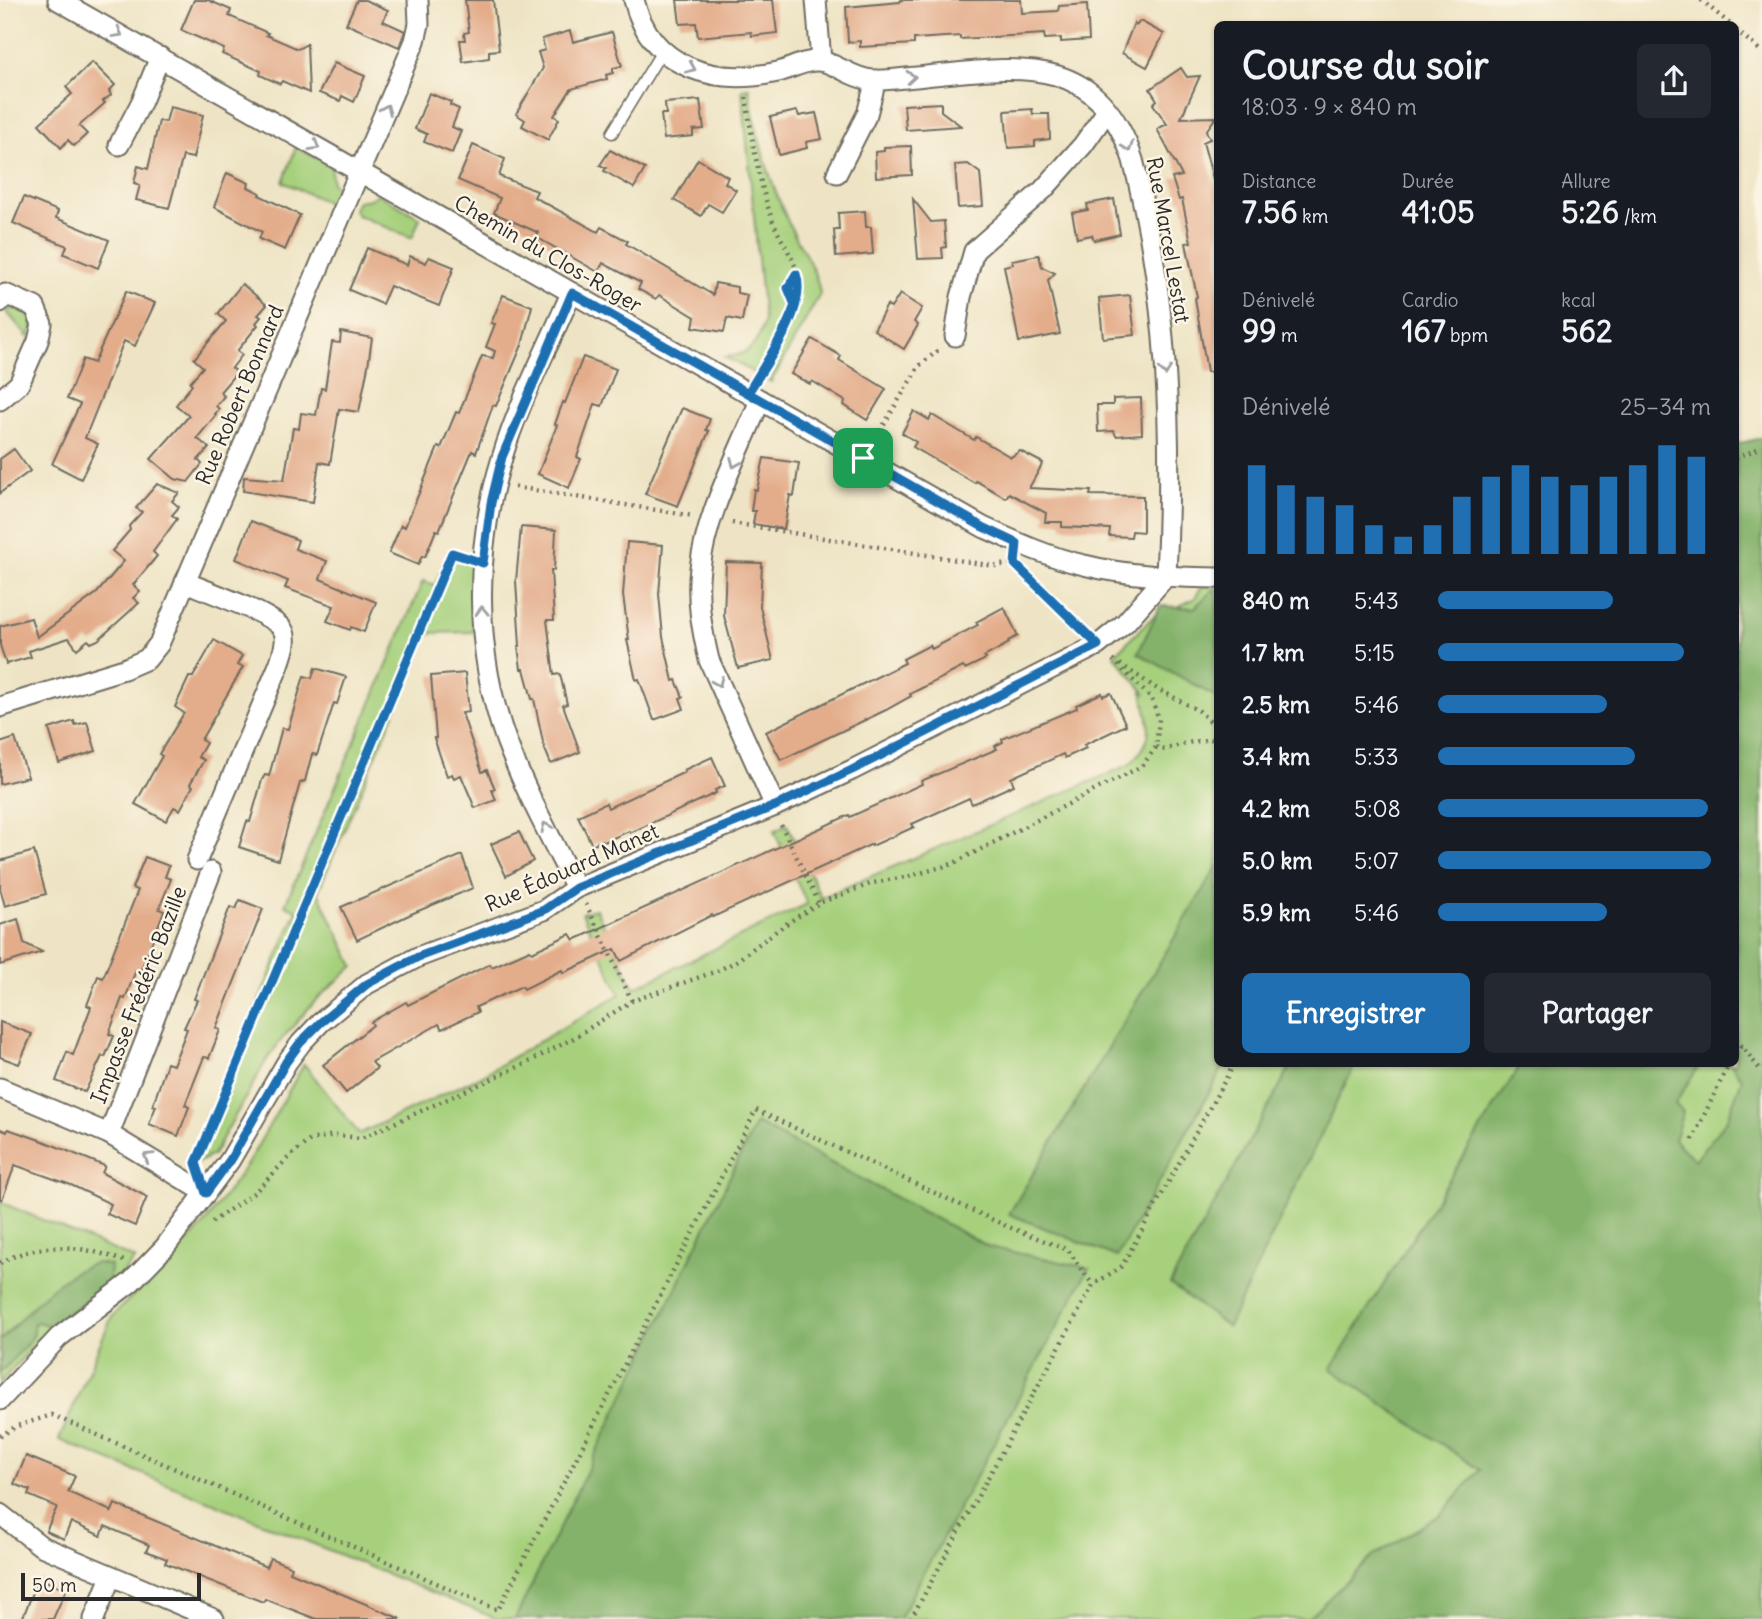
<!DOCTYPE html>
<html lang="fr">
<head>
<meta charset="utf-8">
<style>
	body { margin:0; font-family:Delius,sans-serif; background:#242831; color:#f1f3f6; height:100vh; display:flex; flex-direction:column; font-size:26px; white-space:nowrap }
	* { box-sizing:border-box; margin:0 }
	p { font-size:23px; color:#9ea1a6 }
	.icon { flex:none; width:38px; height:38px; fill:none; stroke:currentColor; stroke-width:2; stroke-linecap:round; stroke-linejoin:round }
	.map { position:relative; flex:1; overflow:hidden }
	.sheet { position:absolute; left:1214px; top:21px; width:525px; height:1046px; display:flex; flex-direction:column; background:#171b24; border-radius:10px; box-shadow:0 2px 5px #0004 }
	.sheet>* { flex:none }
	.scale { position:absolute; left:21px; bottom:18px; width:180px; box-sizing:border-box; padding-left:7px; border:4px solid #2b2b2b; border-top:0; font-size:19px; line-height:24px; white-space:nowrap; color:#2b2b2b; -webkit-text-stroke:5px #fcf5e5; paint-order:stroke }
	.pin { position:absolute; display:grid; place-items:center; width:60px; height:60px; color:#fff; margin:-30px; border-radius:14px; box-shadow:0 4px 10px #0006 }
	.round { display:grid; place-items:center; flex:none; width:74px; height:74px; border-radius:10px; background:#242831 }
	.head { display:flex; align-items:center; justify-content:space-between; height:119px; padding:0 28px }
	h1 { font-size:38px; font-weight:800; line-height:52px }
	.figures { display:grid; grid-template-columns:repeat(3,1fr); gap:10px; height:119px; padding:7px 28px }
	.figures div { display:grid; align-content:center }
	.figures b { font-size:30px; font-weight:800 }
	.figures small { font-size:19px; font-weight:400 }
	.figures p { font-size:19px }
	.chart { height:196px; padding:14px 28px }
	.chart p { display:flex; justify-content:space-between }
	.chart svg { width:100%; height:126px; margin-top:7px; stroke:#1f6fb2; stroke-width:6 }
	.button { display:flex; gap:14px; margin-top:auto; padding:14px 28px }
	.button a { flex:1; height:80px; border-radius:10px; background:#1f6fb2; color:#fff; font-size:28px; font-weight:800; line-height:80px; text-align:center }
	.button a+a { background:#242831; color:#f1f3f6 }
	ul { padding:0 28px; list-style:none; font-size:23px }
	li { display:grid; grid-template-columns:112px 84px 1fr; align-items:center; height:52px }
	li i { height:18px; border-radius:9px; background:#1f6fb2 }
	.map>svg:first-child { display:block }
	.green { fill:#a6d07b; stroke:#687e53; stroke-width:2 }
	.forest { fill:#84b26b; stroke:#586e4b; stroke-width:2 }
	.building { fill:#e3ac8a }
	.lines { fill:none; stroke-linecap:round; stroke-linejoin:round }
	.lane-casing { stroke:#6f6c61; stroke-width:13 }
	.street-casing { stroke:#6f6c61; stroke-width:23 }
	.path { stroke:#6f6c61; stroke-width:4.5; stroke-dasharray:2 5; stroke-linecap:butt }
	.lane { stroke:#fff; stroke-width:10 }
	.street { stroke:#fff; stroke-width:19 }
	.oneway { stroke:#a0a0a0 }
	.route-casing { stroke:#fff; stroke-width:14 }
	.route { stroke:#1f6fb2; stroke-width:9 }
	.labels { text-anchor:middle; stroke-width:5; stroke-linejoin:round; paint-order:stroke }
	.street-label { font-size:21px; fill:#2b2b2b; stroke:#fcf5e5 }
</style>
</head>
<body>
<div class="map">
<svg width="1762" height="1619" viewBox="0 0 1762 1619">
	<rect width="100%" height="100%" fill="#fcf5e5"/>
	<filter id="ink" filterUnits="userSpaceOnUse"><feTurbulence type="fractalNoise" baseFrequency=".0143" numOctaves="2"/><feDisplacementMap in="SourceGraphic" scale="14" xChannelSelector="R" yChannelSelector="G"/><feConvolveMatrix kernelMatrix="1 2 1 2 8 2 1 2 1" color-interpolation-filters="sRGB"/></filter>
	<filter id="wash" filterUnits="userSpaceOnUse"><feTurbulence type="fractalNoise" baseFrequency=".00686" numOctaves="4" result="noise"/><feDisplacementMap in="SourceGraphic" scale="28" xChannelSelector="R" yChannelSelector="G"/><feGaussianBlur stdDeviation="1.57" result="paint"/><feColorMatrix in="noise" values="0 0 0 0 0 0 0 0 0 0 0 0 0 0 0 0 0 1.4 0 .05"/><feComposite in="paint" operator="in"/></filter>
	<g filter="url(#wash)">
		<rect width="100%" height="100%" fill="#eee4c5"/>
		<g class="green">
			<path d="M749,88C755,135 770,181 789,224C800,247 817,269 820,294L771,382L725,357C750,355 757,345 764,322L742,89Z"/>
			<polygon points="296,147 331,166 332,182 340,193 335,206 283,182"/>
			<polygon points="378,194 420,218 412,238 357,215 354,209 358,201 370,199"/>
			<polygon points="15,307 28,313 33,325 29,338 6,311"/>
			<path d="M1736,478L1762,1619H497L59,1440L112,1316L202,1227L248,1163L304,1064L359,1134L481,1076L620,994L582,913L596,909L634,988L807,904L774,831L787,824L821,898L1129,765C1156,739 1150,726 1142,692L1146,694L1114,655L1158,612L1173,609L1194,599L1202,587L1218,586V1064H1736Z"/>
			<polygon points="449,551 473,560 473,632 428,633 318,892 354,966 315,1001 282,1039 266,1061 213,1155 189,1167 297,910 285,905 423,581 435,585"/>
			<polygon points="0,1202 135,1259 116,1280 40,1339 0,1383"/>
		</g>
		<g class="forest">
			<polygon points="1762,438 1762,1619 1307,1619 1372,1557 1441,1514 1480,1470 1331,1369 1521,1064 1700,1064 1675,1104 1683,1112 1674,1140 1695,1160 1726,1121 1742,1079 1731,1064 1736,1064 1736,444"/>
			<polygon points="1213,590 1218,591 1218,698 1138,653 1160,606 1194,608"/>
			<polygon points="1218,865 1218,1064 1225,1064 1117,1257 1009,1214"/>
			<polygon points="1292,1064 1355,1064 1228,1327 1170,1284"/>
			<polygon points="756,1123 989,1247 1089,1268 899,1619 515,1619"/>
			<path d="M96,1263L110,1265L109,1284L53,1324L48,1326L39,1322L34,1323V1334L30,1341L0,1373V1341C27,1313 58,1273 96,1263Z"/>
		</g>
		<g id="blocks">
			<g class="building">
				<polygon points="194,0 208,0 231,10 229,16 268,33 266,35 298,49 307,44 309,93 282,81 280,84 260,75 261,71 222,54 224,49 181,30"/>
				<polygon points="357,0 365,0 388,10 383,21 405,31 399,47 346,24"/>
				<polygon points="465,0 493,0 499,50 489,51 489,58 463,62 460,40 465,40 464,33 469,32"/>
				<polygon points="677,0 773,0 777,33 752,36 751,32 698,37 696,23 680,24"/>
				<polygon points="901,0 1021,0 1022,13 1058,11 1059,6 1087,4 1089,40 1061,42 1061,38 1045,39 1044,34 960,39 960,36 914,39 914,44 860,47 860,41 848,42 846,7 900,2"/>
				<polygon points="1140,21 1164,34 1147,67 1122,53 1134,23 1137,25"/>
				<polygon points="570,31 573,42 612,32 622,66 613,68 613,73 606,75 607,79 571,89 554,116 559,119 548,140 522,126 525,120 516,114 543,68 538,52 545,50 542,39"/>
				<polygon points="92,62 115,85 109,91 111,95 103,101 105,103 79,126 87,134 74,146 68,140 61,148 39,124 72,94 66,87"/>
				<polygon points="334,63 365,76 354,102 342,96 340,101 319,93"/>
				<polygon points="1181,68 1187,77 1200,76 1181,118 1216,117 1206,131 1210,139 1203,142 1218,197 1218,371 1207,372 1195,298 1197,297 1186,243 1191,242 1182,199 1179,200 1172,178 1182,176 1157,129 1167,124 1153,104 1157,100 1150,89"/>
				<polygon points="429,93 451,102 450,105 459,109 452,127 461,131 452,153 424,142 427,134 415,129"/>
				<polygon points="700,100 704,129 693,130 693,136 664,139 661,114 666,114 665,103"/>
				<polygon points="941,103 941,111 961,126 906,130 904,105"/>
				<polygon points="170,107 203,115 193,158 183,156 169,208 136,200 140,185 134,183 138,166 148,169 159,121 166,122"/>
				<polygon points="1032,109 1033,114 1049,114 1050,139 1035,141 1035,146 1008,148 1005,111"/>
				<polygon points="797,111 799,116 816,113 822,139 806,142 807,148 779,155 770,117"/>
				<polygon points="473,145 505,159 499,176 537,191 534,197 598,232 601,227 628,241 626,244 713,295 715,283 737,287 737,293 747,295 742,321 727,318 724,332 693,327 695,317 659,295 656,299 638,289 641,283 603,263 598,272 536,237 539,233 494,213 500,198 458,180"/>
				<polygon points="911,146 912,175 876,177 875,152 884,151 884,147"/>
				<polygon points="610,150 645,169 634,188 604,171 606,168 600,165"/>
				<polygon points="698,159 728,177 725,183 736,190 722,212 708,204 701,216 674,200"/>
				<polygon points="968,164 980,173 983,206 958,208 955,165"/>
				<polygon points="227,173 249,183 248,187 260,193 259,195 300,215 285,250 259,239 262,232 214,207"/>
				<polygon points="24,197 58,211 56,218 109,240 98,268 64,254 67,246 13,223"/>
				<polygon points="913,199 931,222 944,221 946,247 942,248 943,258 918,259"/>
				<polygon points="1114,199 1120,234 1094,240 1092,235 1077,238 1072,213 1088,210 1087,204"/>
				<polygon points="865,211 866,227 871,227 873,254 836,257 834,230 839,230 838,213"/>
				<polygon points="367,248 407,265 410,256 426,263 429,257 454,267 439,306 390,286 382,304 349,290"/>
				<polygon points="1039,255 1042,267 1055,273 1048,280 1060,334 1019,342 1004,266 1013,264 1012,260"/>
				<polygon points="242,284 267,305 258,315 261,317 256,323 258,325 237,351 242,355 232,368 237,372 220,392 224,396 216,406 219,409 215,414 216,415 197,438 209,448 198,460 202,464 188,482 175,479 151,459 189,416 176,405 192,385 190,382 203,367 194,359 226,321 218,314"/>
				<polygon points="126,291 155,303 135,346 124,341 85,438 98,444 81,479 52,464 80,404 67,399 83,359 94,363"/>
				<polygon points="900,294 922,308 914,322 918,325 904,349 874,330 887,305 891,308"/>
				<polygon points="503,295 532,306 522,345 496,406 493,405 476,453 472,451 439,531 436,530 425,557 422,556 418,565 389,553 401,525 405,527 438,447 441,448 456,412 459,413 482,356 493,358 495,351 486,347 495,324 491,323"/>
				<polygon points="1130,295 1135,335 1103,338 1099,298"/>
				<polygon points="341,332 372,338 368,366 359,412 339,409 330,464 319,462 313,502 243,491 244,477 284,480 293,428 299,429 301,413 316,415 321,388 325,389 332,342 340,343"/>
				<polygon points="812,339 841,356 839,360 886,389 867,420 844,405 845,401 812,381 810,384 791,374"/>
				<polygon points="583,357 616,369 602,406 595,404 577,457 581,459 569,488 538,474 557,425 555,424 563,402 565,403"/>
				<polygon points="1141,398 1142,434 1116,436 1114,431 1098,432 1097,405 1113,405 1113,399"/>
				<polygon points="682,408 710,419 706,430 709,431 678,506 645,494"/>
				<polygon points="914,411 929,420 932,415 974,440 976,437 1011,457 1020,451 1043,463 1029,488 1091,491 1090,495 1143,496 1143,532 1132,531 1131,537 1109,536 1110,529 1062,527 1062,522 1045,522 1046,513 1009,493 1006,498 976,481 975,483 913,447 916,442 902,433"/>
				<polygon points="14,449 30,471 0,493 0,459"/>
				<polygon points="764,458 799,463 794,496 790,495 784,529 753,524 755,511 751,511 754,489 757,490"/>
				<polygon points="157,484 179,493 172,501 179,507 172,515 177,519 153,552 157,556 133,585 140,591 133,598 139,603 98,640 91,643 88,640 77,649 69,638 29,651 31,657 6,664 0,645 0,626 31,618 37,637 97,593 124,561 112,551 130,530 129,526 142,512 136,508"/>
				<polygon points="251,521 298,540 295,549 327,561 320,579 376,602 364,632 351,627 350,630 327,621 334,606 285,588 288,581 236,559"/>
				<polygon points="521,527 556,530 554,570 551,570 554,620 547,620 554,675 560,674 567,704 563,705 580,752 551,764 544,747 534,699 532,699 524,669 521,669 518,646 520,646 516,581"/>
				<polygon points="627,542 663,545 659,594 663,637 673,681 676,680 683,697 680,698 684,709 654,720 639,679 636,680 627,640 629,640 623,595"/>
				<polygon points="726,562 762,563 760,607 773,660 738,668 724,616"/>
				<polygon points="1004,607 1018,636 1008,641 1009,643 984,657 986,659 965,669 963,667 910,694 911,696 886,710 781,760 766,732 905,663 903,659 930,645 932,649 978,625 976,622"/>
				<polygon points="214,640 242,656 237,665 243,667 201,740 206,743 198,757 204,760 190,784 193,786 180,810 174,807 166,821 135,804 162,756 159,754 184,713 175,707 189,677 193,677"/>
				<polygon points="315,668 346,677 337,704 334,703 317,755 312,754 305,781 300,783 278,860 239,847 247,821 250,822 262,780 265,775 269,776 282,728 288,729 304,676 312,678"/>
				<polygon points="465,673 469,712 462,713 482,772 487,770 495,789 492,790 496,800 475,808 461,775 454,778 452,774 447,776 434,738 436,738 431,676"/>
				<polygon points="1102,693 1103,696 1111,693 1126,725 1084,745 1086,748 1065,758 1063,754 1011,778 1014,785 972,804 969,798 912,824 914,827 872,846 872,844 713,917 712,915 621,961 615,949 563,973 562,970 524,989 522,986 476,1007 478,1012 442,1029 439,1024 372,1062 377,1068 346,1093 323,1065 373,1025 371,1022 406,1002 408,1005 490,964 492,967 530,950 532,952 570,934 574,940 583,936 849,815 850,817 922,784 921,781 997,749 995,746 1003,742 1002,739 1077,708 1076,705"/>
				<polygon points="74,721 75,725 87,722 96,751 59,763 49,729"/>
				<polygon points="15,738 28,777 0,784 0,743"/>
				<polygon points="712,757 725,786 715,790 716,793 630,833 629,831 604,842 602,840 592,845 578,816 606,803 608,808 685,772 684,770"/>
				<polygon points="519,832 533,861 506,876 491,844"/>
				<polygon points="34,851 46,894 5,906 0,888 0,861"/>
				<polygon points="462,855 473,888 411,914 357,940 341,907"/>
				<polygon points="145,857 169,866 165,877 171,879 159,909 164,911 140,972 136,970 125,999 122,998 109,1034 114,1036 105,1057 102,1056 85,1092 56,1081 67,1052 73,1055 91,1007 87,1005 98,976 103,978 138,890 132,888"/>
				<polygon points="240,900 263,909 216,1028 220,1030 209,1058 204,1057 185,1105 189,1107 178,1136 149,1124 156,1106 153,1105 167,1063 173,1065 187,1029 184,1028 197,1000 194,999 230,907 236,909"/>
				<polygon points="18,919 24,943 42,952 0,965 0,925"/>
				<polygon points="0,1022 32,1034 19,1064 0,1057"/>
				<polygon points="0,1129 7,1132 8,1129 43,1141 105,1166 102,1173 147,1197 135,1226 107,1214 111,1204 71,1185 15,1165 2,1200 0,1199"/>
				<polygon points="26,1456 75,1476 68,1492 111,1511 111,1513 115,1504 266,1567 270,1558 292,1567 290,1572 401,1619 316,1619 265,1599 263,1602 165,1563 167,1559 146,1551 149,1545 105,1526 101,1536 71,1522 64,1539 46,1531 57,1507 28,1495 30,1490 14,1484"/>
				<polygon points="39,1578 66,1590 53,1619 22,1619"/>
			</g>
		</g>
	</g>
	<g filter="url(#ink)">
		<use href="#blocks" fill-opacity="0" stroke="#6f6c61" stroke-width="2"/>
		<g class="lines">
			<defs>
				<polyline id="lane" points="612,133 662,51"/>
				<g id="street">
					<path d="M58,0L983,527C1016,542 1048,557 1084,565C1127,576 1174,577 1218,578"/>
					<path d="M634,0C651,69 715,86 778,72C791,69 804,60 819,61C835,62 852,79 873,80C887,81 902,78 916,77C1010,68 1096,47 1133,160C1168,295 1173,437 1166,576"/>
					<polyline points="816,0 821,61"/>
					<polyline points="119,145 142,101 160,57"/>
					<polyline points="837,173 867,114 876,80"/>
					<path d="M571,293C548,348 519,401 502,458C474,548 474,652 506,740C525,791 552,840 576,888"/>
					<polyline points="0,302 5,294 35,307 42,324 38,341 19,384 0,400"/>
					<polyline points="955,336 961,297 974,251 1043,190 1083,145 1107,111"/>
					<path d="M760,400C739,454 707,510 700,568C696,599 702,630 709,660L775,806"/>
					<path d="M185,582C204,590 279,616 284,632C288,642 282,655 279,665L197,860"/>
					<polyline points="0,707 124,669 147,659 159,644 415,41 419,24 418,0"/>
					<polyline points="0,1088 109,1134 206,1193"/>
					<polyline points="109,1134 211,872"/>
					<polyline points="0,1400 59,1337 131,1282 165,1247 230,1160 287,1062 301,1043 320,1023 367,984 418,957 544,910 576,888 775,806 852,770 1098,645 1125,623 1166,576"/>
					<polyline points="0,1514 41,1546 214,1619"/>
					<polyline points="94,1619 111,1576"/>
				</g>
			</defs>
			<use href="#lane" class="lane-casing"/>
			<use href="#street" class="street-casing"/>
			<g class="path">
				<polyline points="1701,0 1730,24"/>
				<polyline points="1736,30 1762,52"/>
				<path d="M746,97C752,138 758,180 772,219C780,242 801,264 799,289C796,321 773,351 758,377"/>
				<polyline points="795,304 788,288 796,274"/>
				<polyline points="873,443 919,366 941,348"/>
				<polyline points="1736,458 1762,447"/>
				<polyline points="515,487 693,516"/>
				<polyline points="732,523 994,566 1010,564"/>
				<polyline points="1019,567 1082,631"/>
				<polyline points="1120,664 1156,688 1199,711 1218,729"/>
				<polyline points="1156,747 1162,750 1187,743 1218,738"/>
				<polyline points="781,825 819,903"/>
				<polyline points="586,904 632,1001"/>
				<polyline points="1736,1039 1762,1072"/>
				<polyline points="1736,1054 1741,1046"/>
				<polyline points="1692,1140 1729,1064"/>
				<polyline points="197,1164 259,1008 452,553 462,556"/>
				<polyline points="212,1222 255,1192 289,1157 310,1140 334,1135 361,1138 527,1063 572,1039 632,1001 717,971 735,962 783,926 819,903 873,883 910,876 952,864 1142,766 1156,747 1159,719 1151,698 1113,660"/>
				<path d="M0,1263C43,1240 80,1245 124,1261"/>
				<polyline points="0,1436 17,1426 52,1415 498,1610 756,1110 1006,1226 1068,1250 1093,1285"/>
				<polyline points="911,1619 1093,1285 1122,1266 1234,1064"/>
			</g>
			<use href="#lane" class="lane"/>
			<use href="#street" class="street"/>
		</g>
		<defs><path id="oneway-chevron" d="M-2-3.5L2.5 0L-2 3.5" fill="none" stroke-width="1.6" stroke-linecap="round" stroke-linejoin="round" transform="scale(1.75)"/></defs>
		<g class="oneway">
			<use href="#oneway-chevron" transform="translate(118 33) rotate(30)"/>
			<use href="#oneway-chevron" transform="translate(691 68) rotate(23)"/>
			<use href="#oneway-chevron" transform="translate(911 77) rotate(-5)"/>
			<use href="#oneway-chevron" transform="translate(386 109) rotate(-67)"/>
			<use href="#oneway-chevron" transform="translate(315 146) rotate(30)"/>
			<use href="#oneway-chevron" transform="translate(1128 147) rotate(70)"/>
			<use href="#oneway-chevron" transform="translate(1165 371) rotate(84)"/>
			<use href="#oneway-chevron" transform="translate(735 463) rotate(113)"/>
			<use href="#oneway-chevron" transform="translate(482 611) rotate(-92)"/>
			<use href="#oneway-chevron" transform="translate(718 682) rotate(67)"/>
			<use href="#oneway-chevron" transform="translate(546 827) rotate(-116)"/>
			<use href="#oneway-chevron" transform="translate(148 1157) rotate(-148)"/>
		</g>
	</g>
	<g class="lines" filter="url(#ink)">
		<defs>
			<path id="route" d="M863,458L748,393C766,363 808,309 796,274L788,288L795,305C784,336 765,364 748,393L572,293L502,457L491,503L483,563L452,553L196,1163L206,1193L230,1160L286,1062L300,1043L320,1023L367,984L418,957L544,910L576,888L775,806L852,770L1098,645L1015,564L1017,543L983,527L863,458"/>
		</defs>
		<use href="#route" class="route-casing"/>
		<use href="#route" class="route"/>
	</g>
	<g class="labels">
		<g class="street-label">
			<text transform="translate(1168 240) rotate(80)" y="7">Rue Marcel Lestat</text>
			<text transform="translate(548 254) rotate(30)" y="7">Chemin du Clos-Roger</text>
			<text transform="translate(240 395) rotate(-67)" y="7">Rue Robert Bonnard</text>
			<text transform="translate(572 868) rotate(-24)" y="7">Rue Édouard Manet</text>
			<text transform="translate(139 995) rotate(-69)" y="7">Impasse Frédéric Bazille</text>
		</g>
	</g>
</svg>
<div class="scale">50 m</div>
<div class="pin" style="left:863px;top:458px;background:#1e9e55"><svg class="icon" aria-label="arrive" viewBox="0 0 24 24"><path d="M6 21V4h12l-3 4 3 4H6"/></svg></div>
<section class="sheet">
<div class="head"><div><h1>Course du soir</h1><p>18:03 · 9 × 840 m</p></div><a class="round"><svg class="icon" aria-label="share" viewBox="0 0 24 24"><path d="M12 15V3M7 8l5-5 5 5M5 13v7h14v-7"/></svg></a></div>
<div class="figures">
<div><p>Distance</p><b>7.56<small> km</small></b></div>
<div><p>Durée</p><b>41:05</b></div>
<div><p>Allure</p><b>5:26<small> /km</small></b></div>
</div>
<div class="figures">
<div><p>Dénivelé</p><b>99<small> m</small></b></div>
<div><p>Cardio</p><b>167<small> bpm</small></b></div>
<div><p>kcal</p><b>562</b></div>
</div>
<div class="chart"><p><span>Dénivelé</span>25–34 m</p>
<svg viewBox="0 0 160 44" preserveAspectRatio="none"><path d="M5 44V13M15 44V20M25 44V24M35 44V27M45 44V34M55 44V38M65 44V34M75 44V24M85 44V17M95 44V13M105 44V17M115 44V20M125 44V17M135 44V13M145 44V6M155 44V10"/></svg>
</div>
<ul>
<li><b>840 m</b>5:43<i style="width:64%"></i></li>
<li><b>1.7 km</b>5:15<i style="width:90%"></i></li>
<li><b>2.5 km</b>5:46<i style="width:62%"></i></li>
<li><b>3.4 km</b>5:33<i style="width:72%"></i></li>
<li><b>4.2 km</b>5:08<i style="width:99%"></i></li>
<li><b>5.0 km</b>5:07<i style="width:100%"></i></li>
<li><b>5.9 km</b>5:46<i style="width:62%"></i></li>
</ul>
<div class="button"><a>Enregistrer</a><a>Partager</a></div>
</section>
</div>
</body>
</html>
